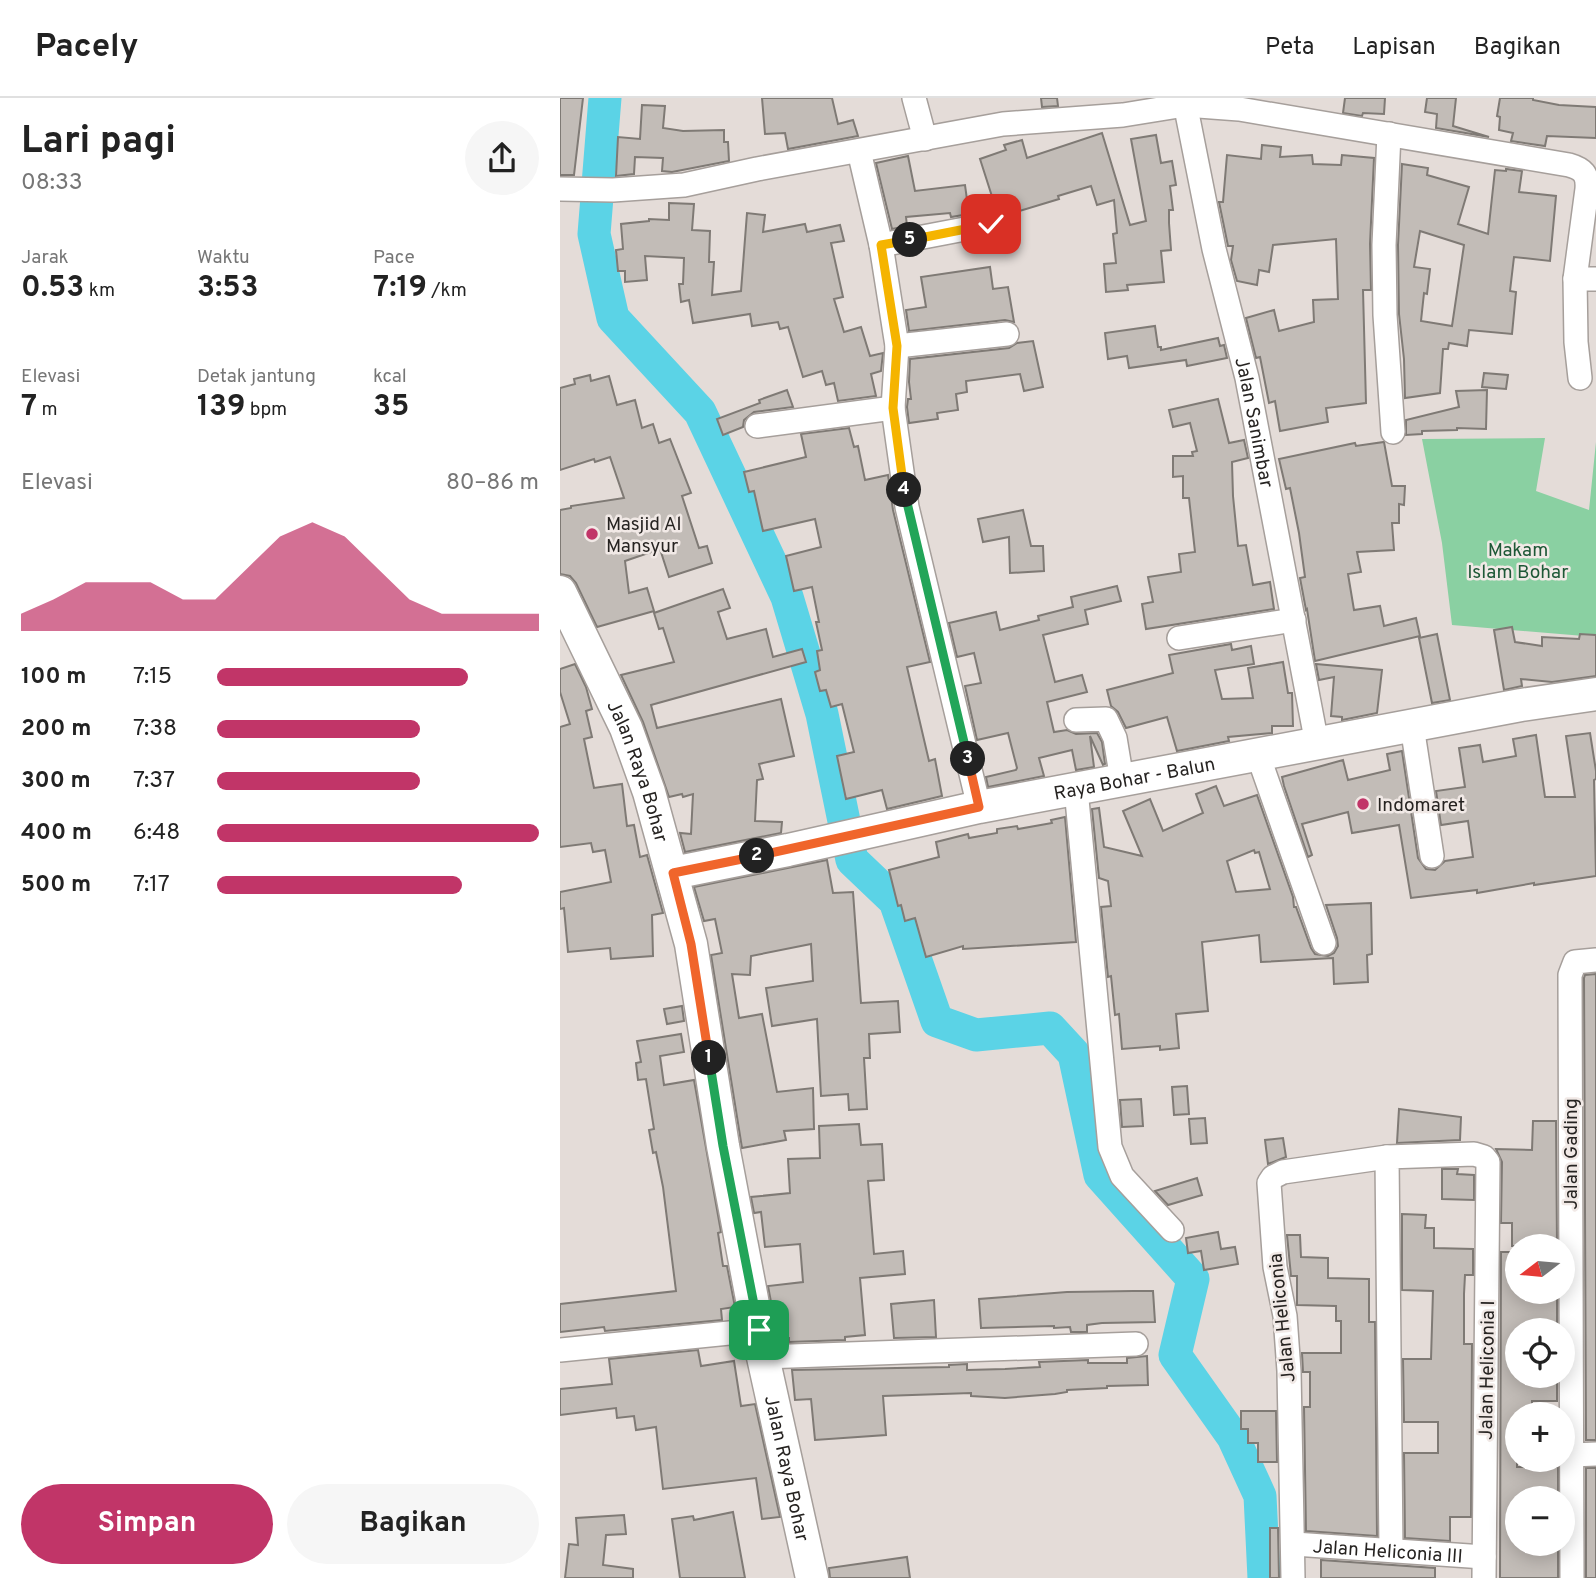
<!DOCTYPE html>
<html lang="id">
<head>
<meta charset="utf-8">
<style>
	body { margin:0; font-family:Overpass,sans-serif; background:#f6f6f6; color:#222; height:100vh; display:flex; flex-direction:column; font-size:26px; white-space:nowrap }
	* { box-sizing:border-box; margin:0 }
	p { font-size:23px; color:#767676 }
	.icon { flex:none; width:38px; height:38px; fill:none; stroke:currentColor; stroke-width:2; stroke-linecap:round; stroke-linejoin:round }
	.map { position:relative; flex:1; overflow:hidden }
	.side { display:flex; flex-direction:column; background:#fff; width:560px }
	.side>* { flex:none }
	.needle { width:46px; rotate:254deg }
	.fabs { position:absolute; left:945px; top:1136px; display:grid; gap:14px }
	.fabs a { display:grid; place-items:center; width:70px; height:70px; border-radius:50%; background:#fff; box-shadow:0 4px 18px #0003; font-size:35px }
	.pin { position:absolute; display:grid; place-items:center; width:60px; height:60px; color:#fff; margin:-30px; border-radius:14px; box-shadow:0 4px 10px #0006 }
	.km { position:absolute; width:35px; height:35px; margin:-18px; border-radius:50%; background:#222; color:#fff; font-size:19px; line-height:35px; text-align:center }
	.round { display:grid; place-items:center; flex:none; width:74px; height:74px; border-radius:37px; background:#f6f6f6 }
	.headline { display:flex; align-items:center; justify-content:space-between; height:119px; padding:0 21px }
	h1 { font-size:38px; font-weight:700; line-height:52px }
	.figures { display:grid; grid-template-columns:repeat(3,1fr); gap:10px; height:119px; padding:7px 21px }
	.figures div { display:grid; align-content:center }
	.figures b { font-size:30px; font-weight:700 }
	.figures small { font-size:19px; font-weight:400 }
	.figures p { font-size:19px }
	.chart { height:196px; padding:14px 21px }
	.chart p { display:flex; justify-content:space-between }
	.chart svg { width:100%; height:126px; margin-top:7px; fill:#c13568; opacity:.7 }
	.action { display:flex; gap:14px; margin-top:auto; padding:14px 21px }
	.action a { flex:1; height:80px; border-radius:42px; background:#c13568; color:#fff; font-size:28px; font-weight:700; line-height:80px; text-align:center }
	.action a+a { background:#f6f6f6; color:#222 }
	ul { padding:0 21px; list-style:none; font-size:23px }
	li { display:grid; grid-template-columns:112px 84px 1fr; align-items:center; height:52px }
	li i { height:18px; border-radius:9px; background:#c13568 }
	header { display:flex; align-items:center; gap:42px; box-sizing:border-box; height:98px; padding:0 35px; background:#fff; border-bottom:2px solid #e0e0e0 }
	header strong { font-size:33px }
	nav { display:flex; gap:38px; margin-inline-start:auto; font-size:24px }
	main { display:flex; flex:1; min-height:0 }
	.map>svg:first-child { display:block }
	.green { fill:#8ad0a2 }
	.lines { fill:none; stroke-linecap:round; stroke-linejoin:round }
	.river { stroke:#5bd3e6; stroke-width:33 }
	.building { fill:#c2bcb7; stroke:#7f7a75; stroke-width:2; fill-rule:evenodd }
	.street-casing { stroke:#a69f9b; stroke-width:26 }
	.secondary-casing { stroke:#a69f9b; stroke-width:35 }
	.street { stroke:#fff; stroke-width:23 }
	.secondary { stroke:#fff; stroke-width:32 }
	.split-1-casing { stroke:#fff; stroke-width:14 }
	.split-2-casing { stroke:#fff; stroke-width:14 }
	.split-3-casing { stroke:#fff; stroke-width:14 }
	.split-4-casing { stroke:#fff; stroke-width:14 }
	.split-5-casing { stroke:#fff; stroke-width:14 }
	.split-6-casing { stroke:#fff; stroke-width:14 }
	.split-1 { stroke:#22a559; stroke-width:9 }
	.split-2 { stroke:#f0652b; stroke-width:9 }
	.split-3 { stroke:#f0652b; stroke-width:9 }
	.split-4 { stroke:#22a559; stroke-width:9 }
	.split-5 { stroke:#f5b400; stroke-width:9 }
	.split-6 { stroke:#f5b400; stroke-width:9 }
	.poi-dot { fill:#c13568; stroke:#f1e9e6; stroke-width:2.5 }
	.labels { text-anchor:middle; stroke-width:5; stroke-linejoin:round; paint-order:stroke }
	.street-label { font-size:19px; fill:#262321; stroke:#f1e9e6 }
	.poi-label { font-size:19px; fill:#262321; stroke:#f1e9e6; text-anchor:start }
	.park-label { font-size:19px; fill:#1d5836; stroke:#f1e9e6 }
</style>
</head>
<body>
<header>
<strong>Pacely</strong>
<nav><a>Peta</a><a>Lapisan</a><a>Bagikan</a></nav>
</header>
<main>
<section class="side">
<div class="headline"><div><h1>Lari pagi</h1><p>08:33</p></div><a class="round"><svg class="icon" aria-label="share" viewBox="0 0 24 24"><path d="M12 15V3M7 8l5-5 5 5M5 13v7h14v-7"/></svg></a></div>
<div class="figures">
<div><p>Jarak</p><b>0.53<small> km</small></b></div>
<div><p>Waktu</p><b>3:53</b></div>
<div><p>Pace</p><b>7:19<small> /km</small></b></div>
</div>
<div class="figures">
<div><p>Elevasi</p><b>7<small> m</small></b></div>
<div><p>Detak jantung</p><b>139<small> bpm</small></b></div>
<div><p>kcal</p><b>35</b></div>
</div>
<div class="chart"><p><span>Elevasi</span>80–86 m</p>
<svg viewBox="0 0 160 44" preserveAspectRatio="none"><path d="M0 44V38L10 33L20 27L30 27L40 27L50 33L60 33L70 22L80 11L90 6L100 11L110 22L120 33L130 38L140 38L150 38L160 38V44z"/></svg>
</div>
<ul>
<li><b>100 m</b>7:15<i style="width:78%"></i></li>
<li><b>200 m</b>7:38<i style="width:63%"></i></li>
<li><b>300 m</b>7:37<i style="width:63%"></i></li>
<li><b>400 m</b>6:48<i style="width:100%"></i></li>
<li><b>500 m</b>7:17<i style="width:76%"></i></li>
</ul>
<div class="action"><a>Simpan</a><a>Bagikan</a></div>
</section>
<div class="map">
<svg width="1036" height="1480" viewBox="0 0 1036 1480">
	<rect width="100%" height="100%" fill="#e4dcd8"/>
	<polygon class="green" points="985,340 976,393 1029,412 1036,344 1036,539 892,527 882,445 862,341"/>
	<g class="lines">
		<polyline class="river" points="45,0 34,136 53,220 140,314 227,499 262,616 292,762 335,803 377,923 416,937 490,930 514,956 540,1077 633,1181 615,1257 673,1339 700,1398 704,1480"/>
	</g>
	<g class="building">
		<polygon points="0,0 23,0 14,77 0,77"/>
		<polygon points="202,0 272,0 278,26 293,22 298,38 228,51 225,35 205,36"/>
		<polygon points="481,0 497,0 498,8 482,9"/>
		<polygon points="785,0 825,0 824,16 803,15 802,18 783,15"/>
		<polygon points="867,0 896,0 893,28 929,39 876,30 877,16 865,14"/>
		<polygon points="940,0 973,0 973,2 999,7 1036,9 1036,40 987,38 985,48 951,43 953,35 939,32 940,19 937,18"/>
		<polygon points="82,7 105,8 103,30 123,33 164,32 164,44 168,44 169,63 112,74 102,73 103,60 75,59 74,76 56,78 58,39 80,41"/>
		<polygon points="542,35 570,127 586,123 571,41 596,37 601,65 612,63 616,87 610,88 613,112 609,112 609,125 611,152 601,153 604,184 567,187 568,192 546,194 544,166 556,165 553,136 557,135 554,102 537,107 531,88 498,98 499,101 456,114 458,121 445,126 442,117 437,114 420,61 446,52 444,47 462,42 467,60"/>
		<polygon points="702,47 721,49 720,59 752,57 753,66 781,67 782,57 814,60 810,146 811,192 803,192 806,305 766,310 768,324 720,333 715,303 709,305 700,259 696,260 686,220 714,212 719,233 754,224 753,202 778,201 776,141 713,147 709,174 699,172 697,187 677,183 671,162 673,148 668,148 659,104 663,104 667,57 701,61"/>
		<polygon points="348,58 355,93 405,87 409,116 391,119 390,115 346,119 347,128 332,131 316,65"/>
		<path d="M842,66L868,70L867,77L909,89L898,126L928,136L935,72L946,73V71L962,73L959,94L996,98L990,163L954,159L950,193L956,194L952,236L909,232L907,248L889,245L888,251H883L880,295L845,300L844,261L839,216L838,147ZM860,133L904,147L892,228L861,223L864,195L867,196L870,171L854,169Z"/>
		<polygon points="109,105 134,106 132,132 150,133 149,164 154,164 152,197 181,193 187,115 205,117 203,134 245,126 247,134 280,127 284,143 271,145 283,199 274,201 284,234 301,229 310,258 323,255 321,273 311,276 316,298 278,303 274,285 266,287 262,273 243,279 228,229 220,231 218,224 192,228 190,216 133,225 129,202 121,204 119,186 123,186 124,160 85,158 87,182 65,184 65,173 58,173 56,152 63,151 61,126 89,123 89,121 109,122"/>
		<polygon points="430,169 433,191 448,189 454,224 445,222 349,233 346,212 366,209 361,179"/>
		<polygon points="595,228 598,249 601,249 601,252 658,240 660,248 664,247 667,260 627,268 626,262 569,270 567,258 548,261 545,235"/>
		<polygon points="473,243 483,289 464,293 460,276 406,283 407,294 396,296 398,312 377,315 378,321 349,325 347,309 348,301 351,301 349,284 350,261 449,250 457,245"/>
		<polygon points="924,275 948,277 946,291 922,289"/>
		<polygon points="30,277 31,283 49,278 57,307 75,302 82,330 93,326 99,345 110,341 131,395 122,398 139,450 147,448 152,465 109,479 100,451 65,463 69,495 87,490 94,513 37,529 16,485 10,478 0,476 0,412 11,410 11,408 64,400 50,359 35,364 34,361 0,372 0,290 15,286 14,281"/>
		<polygon points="227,292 233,309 194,314 184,322 183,329 163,337 157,321 200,305 199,302"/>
		<polygon points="927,292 926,331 897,330 897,332 862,333 862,336 846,337 846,322 899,309 896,293"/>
		<polygon points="658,301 669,345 684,342 688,360 672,364 673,398 678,448 686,447 693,487 710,484 714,511 586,531 582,506 593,504 588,479 621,474 619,456 635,454 629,400 623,400 623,378 613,379 613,358 633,358 632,354 637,353 630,325 613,329 609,312"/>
		<polygon points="289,330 294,349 298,348 305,382 328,377 333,412 370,564 347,569 369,663 375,661 382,698 327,711 322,692 286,701 277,658 294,654 282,606 271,609 266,592 260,593 255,574 260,572 257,553 262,552 256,524 259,524 252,489 234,493 226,458 261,449 255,421 203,433 194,393 189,394 184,374 246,359 241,336"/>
		<polygon points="824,344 832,388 845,388 844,407 839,406 839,425 832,425 834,452 797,454 801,474 788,476 794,512 820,508 824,528 856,520 860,538 755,563 747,511 746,512 740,480 745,479 739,435 730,390 726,391 719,361 795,345 796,348"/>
		<polygon points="463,412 471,448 483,448 484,473 450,475 449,439 423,444 418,421"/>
		<polygon points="557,488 561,503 525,512 528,526 483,537 495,584 522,577 527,594 487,604 494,634 507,632 516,636 537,635 542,644 545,666 543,667 530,638 534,669 516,672 512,652 479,660 484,678 428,689 426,679 456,672 457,670 448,635 417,642 405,588 421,585 414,555 397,559 389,525 436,514 440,532 479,522 478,518 513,509 511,499"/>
		<polygon points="163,491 170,510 158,514 167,541 206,531 213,559 242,551 246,564 91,607 97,630 221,601 234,658 199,666 203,681 197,682 195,723 222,724 221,735 125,754 120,735 131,736 133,696 123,699 122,696 109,699 83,624 61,577 114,564 103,530 99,531 94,515"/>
		<polygon points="952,529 955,544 982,548 982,539 1019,541 1020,536 1036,537 1036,578 992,584 961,581 962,588 944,592 934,532"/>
		<polygon points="877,536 890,602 872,605 859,540"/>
		<polygon points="671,546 672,552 691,548 694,566 655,572 662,601 693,600 688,570 723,564 728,595 732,595 733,628 712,628 712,635 668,639 669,643 617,653 607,619 566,630 558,614 551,608 547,592 613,575 609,557"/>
		<polygon points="15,566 26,589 32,611 26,613 32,639 24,641 34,690 62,686 67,728 74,727 80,759 87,757 103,815 92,817 93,858 51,861 50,850 8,854 4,810 0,811 0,794 51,784 45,752 33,754 31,745 0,749 0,629 10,626 0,594 0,571"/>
		<polygon points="756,566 822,572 817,615 782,622 782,619 771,618 774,579 759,582"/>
		<polygon points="1030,635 1036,673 1036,681 1034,682 1036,778 974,787 974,785 917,795 917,792 851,800 839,727 792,735 788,714 742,726 752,757 748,759 724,688 722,679 783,662 788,682 830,672 827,656 842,653 858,760 866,771 875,772 885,763 913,759 908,723 881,727 876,693 905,689 899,650 920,647 923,664 956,658 953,641 976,637 985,699 1015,699 1006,638"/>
		<path d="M656,688L664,708L697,697L733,799L734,809H736L751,850L755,856L768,858L774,855L778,848L777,840L766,807L811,805L812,856L807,857L808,884L774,886L773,860L701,864L699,837L642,844L648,913L616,916L619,950L600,952V948L562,951L559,916L555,917L551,878L548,879L541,809L551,808L548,783L539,780L532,711L539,710L544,749L582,758L563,713L590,701L603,733L643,715L636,696ZM694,752L695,755L699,754L710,791L676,794L667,763Z"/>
		<polygon points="505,719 516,844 403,851 403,848 366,859 355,820 345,823 341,807 338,808 329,772 379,759 376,744 408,736 409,740 437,735 437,731 457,728 458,731 492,725 491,722"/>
		<polygon points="267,762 273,795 293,794 301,905 338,903 340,934 309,936 310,960 304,960 307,1011 289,1012 288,996 261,998 257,921 212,928 206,890 253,883 251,846 191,858 190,877 172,876 179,920 202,916 217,994 253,990 254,1031 224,1033 226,1042 182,1050 151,857 162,855 155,821 144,823 134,789"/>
		<polygon points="1036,876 1036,1342 1026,1342 1024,880 1025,877"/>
		<polygon points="122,908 124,923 107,926 104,911"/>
		<polygon points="121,936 124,954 100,958 104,987 134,982 161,1134 158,1135 163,1168 167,1168 175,1209 161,1211 162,1222 45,1233 44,1229 0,1234 0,1206 116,1193 103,1089 96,1054 93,1055 89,1032 94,1031 86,981 78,982 76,965 81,964 77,943"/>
		<polygon points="627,988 629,1016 614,1017 612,989"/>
		<polygon points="581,1001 583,1028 562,1029 560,1002"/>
		<polygon points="839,1011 901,1019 900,1042 837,1045"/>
		<polygon points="645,1020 647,1045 631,1046 629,1021"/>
		<polygon points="973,1023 996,1023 997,1148 952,1148 952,1125 941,1125 942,1064 936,1051 972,1052"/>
		<polygon points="299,1026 301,1047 322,1046 324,1082 308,1083 314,1156 343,1153 345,1176 300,1180 305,1237 285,1239 285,1242 229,1244 229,1240 218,1241 208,1188 243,1184 240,1146 205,1149 201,1114 194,1115 191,1099 230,1095 228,1061 260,1060 259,1028"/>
		<polygon points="723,1040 726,1059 708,1066 705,1042"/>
		<polygon points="882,1071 898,1071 897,1076 914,1077 914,1102 882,1101"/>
		<polygon points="637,1080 642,1097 608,1107 595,1093"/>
		<polygon points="842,1116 866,1117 865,1130 874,1130 874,1150 913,1151 913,1177 905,1177 904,1196 904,1246 912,1246 911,1419 890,1419 890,1443 845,1440 844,1355 878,1355 878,1324 844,1324 843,1261 871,1261 873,1193 842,1192"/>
		<polygon points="658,1134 661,1151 675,1149 678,1166 644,1172 641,1153 628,1155 626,1140"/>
		<polygon points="727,1137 740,1137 741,1159 768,1160 768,1180 809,1181 809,1224 815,1224 817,1438 746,1433 744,1309 750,1309 750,1274 743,1274 742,1255 781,1255 781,1223 776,1223 776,1208 737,1207 737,1178 731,1178"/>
		<polygon points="941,1154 957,1154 957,1194 997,1194 997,1232 957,1232 957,1278 997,1278 997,1303 972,1303 972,1316 957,1316 957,1369 998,1369 998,1400 957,1400 957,1446 998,1447 998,1480 940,1480"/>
		<polygon points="573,1193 593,1193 595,1224 542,1225 527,1227 527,1234 511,1234 510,1229 494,1230 494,1228 421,1230 419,1201 507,1194"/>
		<polygon points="374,1202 376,1239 334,1240 331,1206"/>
		<polygon points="138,1252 141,1268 174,1263 181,1308 195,1306 220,1419 202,1421 196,1380 103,1391 96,1329 76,1332 74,1318 57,1320 56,1310 0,1317 0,1291 52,1286 49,1261"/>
		<polygon points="587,1258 588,1287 547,1288 547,1290 507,1292 507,1294 495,1296 445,1300 411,1298 411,1295 323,1298 326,1337 255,1342 251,1301 235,1302 232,1272 389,1269 389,1267 407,1266 407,1272 445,1271 480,1269 479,1264 528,1262 528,1265 567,1265 567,1260"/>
		<polygon points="681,1313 716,1313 717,1364 698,1364 698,1345 688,1345 688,1331 681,1331"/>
		<rect x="1026" y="1370" width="10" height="110"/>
		<polygon points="173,1414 185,1480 120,1480 112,1421 133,1418 134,1422"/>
		<polygon points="64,1417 66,1436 46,1437 43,1467 73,1471 73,1480 5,1480 9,1446 18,1447 16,1420"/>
		<polygon points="710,1430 718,1430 719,1480 710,1480"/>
		<polygon points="347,1459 350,1480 270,1480 269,1470"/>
		<polygon points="761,1462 875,1470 875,1480 761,1480"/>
	</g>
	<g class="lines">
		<defs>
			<g id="street">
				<polyline points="354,0 365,41"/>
				<path id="s1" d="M624,0L654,151L687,280L757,646"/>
				<polyline points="829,36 824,147 825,217 833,334"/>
				<polyline points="299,53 321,147 337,248 333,310 347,409 419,709"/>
				<path d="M0,91L53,92L124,87L197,71L443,26L563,17L625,7L679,11L1009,67C1023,71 1028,76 1027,91L1015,181H1036"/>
				<polyline points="321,147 431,126"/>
				<polyline points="1015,181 1016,244 1020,280"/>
				<polyline points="337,248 447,236"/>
				<polyline points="197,328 333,310"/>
				<polyline points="619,540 734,522"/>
				<polyline points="516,622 546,621 555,640 562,682"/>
				<polyline points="852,628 872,758"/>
				<polyline points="698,657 764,845"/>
				<polyline points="516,691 550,1049 562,1078 612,1132"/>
				<polyline points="0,1252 199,1232"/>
				<polyline points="203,1259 576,1246"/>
				<polyline points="1012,1357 1036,1356"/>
				<path id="s2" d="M734,1446L924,1459"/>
				<polyline points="831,1452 827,1059 914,1056 924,1059 928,1064 924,1480"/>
				<polyline points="733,1480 729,1273 725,1218 715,1169 709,1085 713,1079 723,1074 827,1059"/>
				<polyline points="1012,1480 1010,877 1015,864 1036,862"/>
			</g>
			<g id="secondary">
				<path id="s3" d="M0,494L66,630L89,694L131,846L163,1048L203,1259L252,1480"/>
				<path id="s4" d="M113,775L228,752L419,709L961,607L1036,596"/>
			</g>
		</defs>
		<use href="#street" class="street-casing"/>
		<use href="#secondary" class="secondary-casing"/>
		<use href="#street" class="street"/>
		<use href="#secondary" class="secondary"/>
	</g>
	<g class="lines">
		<defs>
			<polyline id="split-1" points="149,960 163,1048 199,1232"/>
			<polyline id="split-2" points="149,960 131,846 113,775 197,758"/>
			<polyline id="split-3" points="197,758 419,709 408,661"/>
			<polyline id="split-4" points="344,392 408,661"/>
			<polyline id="split-5" points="344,392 333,310 337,248 321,147 350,142"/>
			<polyline id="split-6" points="350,142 431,126"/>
		</defs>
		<use href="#split-1" class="split-1-casing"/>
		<use href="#split-2" class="split-2-casing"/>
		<use href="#split-3" class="split-3-casing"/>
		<use href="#split-4" class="split-4-casing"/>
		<use href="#split-5" class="split-5-casing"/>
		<use href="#split-6" class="split-6-casing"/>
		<use href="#split-1" class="split-1"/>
		<use href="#split-2" class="split-2"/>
		<use href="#split-3" class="split-3"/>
		<use href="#split-4" class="split-4"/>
		<use href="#split-5" class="split-5"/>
		<use href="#split-6" class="split-6"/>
	</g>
	<g class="poi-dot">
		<circle cx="32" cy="436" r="7"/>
		<circle cx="803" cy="706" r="7"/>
	</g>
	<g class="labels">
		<g class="street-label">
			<text dy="7" stroke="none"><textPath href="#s1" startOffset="332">Jalan Sanimbar</textPath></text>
			<text dy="7" stroke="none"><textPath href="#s3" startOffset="196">Jalan Raya Bohar</textPath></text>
			<text dy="7" stroke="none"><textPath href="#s4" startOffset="471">Raya Bohar - Balun</textPath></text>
			<text transform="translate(1010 1056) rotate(-90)" y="7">Jalan Gading</text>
			<text transform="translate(721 1220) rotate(-96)" y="7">Jalan Heliconia</text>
			<text transform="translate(926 1272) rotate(-89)" y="7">Jalan Heliconia I</text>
			<text dy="7" stroke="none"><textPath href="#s3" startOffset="910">Jalan Raya Bohar</textPath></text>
			<text dy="7" stroke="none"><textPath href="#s2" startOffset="94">Jalan Heliconia III</textPath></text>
		</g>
		<g class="poi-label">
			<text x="46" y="432">Masjid Al<tspan x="46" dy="22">Mansyur</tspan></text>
			<text x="817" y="713">Indomaret</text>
		</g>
		<g class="park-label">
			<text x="958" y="458">Makam<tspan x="958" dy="22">Islam Bohar</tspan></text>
		</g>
	</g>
</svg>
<div class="fabs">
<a><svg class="needle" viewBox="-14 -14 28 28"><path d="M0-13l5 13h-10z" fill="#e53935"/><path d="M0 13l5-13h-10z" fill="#767676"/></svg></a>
<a><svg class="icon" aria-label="locate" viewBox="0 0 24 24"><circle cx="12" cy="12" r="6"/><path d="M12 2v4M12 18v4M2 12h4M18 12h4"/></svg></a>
<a>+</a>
<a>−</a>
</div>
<div class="pin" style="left:199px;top:1232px;background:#1e9e55"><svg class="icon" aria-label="arrive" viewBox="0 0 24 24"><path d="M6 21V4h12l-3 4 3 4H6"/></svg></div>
<div class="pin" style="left:431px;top:126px;background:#d93025"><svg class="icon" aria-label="check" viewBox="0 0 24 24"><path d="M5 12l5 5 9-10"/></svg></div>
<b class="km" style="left:149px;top:960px">1</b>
<b class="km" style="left:197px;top:758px">2</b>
<b class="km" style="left:408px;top:661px">3</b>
<b class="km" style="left:344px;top:392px">4</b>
<b class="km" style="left:350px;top:142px">5</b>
</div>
</main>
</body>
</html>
